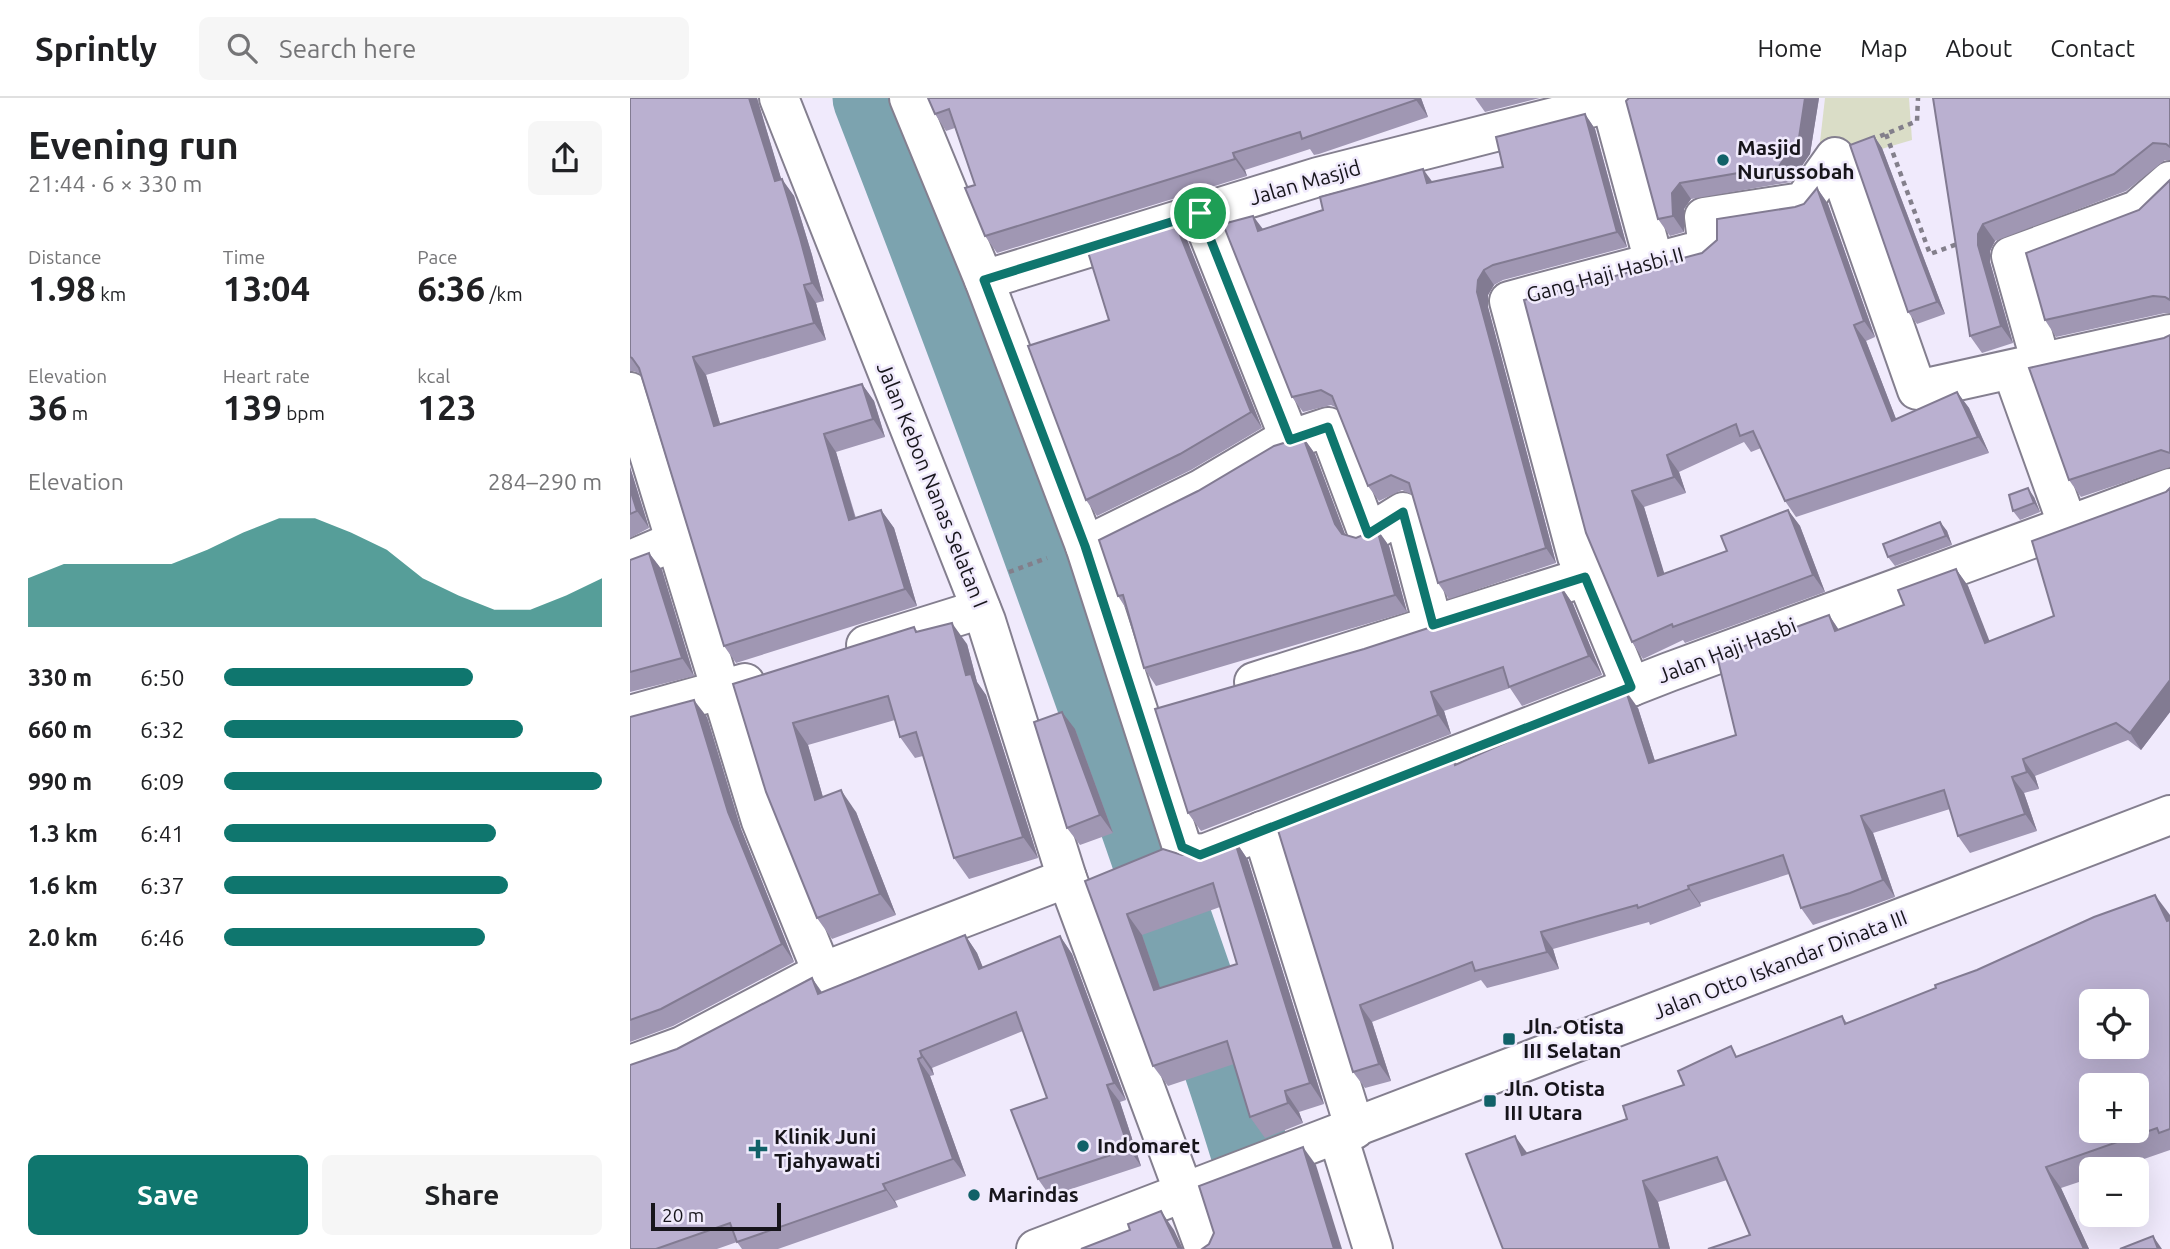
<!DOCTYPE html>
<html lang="en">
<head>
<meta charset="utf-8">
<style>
	body { margin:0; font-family:Ubuntu,sans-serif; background:#f6f6f6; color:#202124; height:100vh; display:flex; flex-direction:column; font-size:26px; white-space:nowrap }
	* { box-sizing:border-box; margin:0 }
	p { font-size:23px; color:#757577 }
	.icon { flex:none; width:38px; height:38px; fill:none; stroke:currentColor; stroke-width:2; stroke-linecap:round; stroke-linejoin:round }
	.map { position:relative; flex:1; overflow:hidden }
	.side { display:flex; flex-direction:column; background:#fff; width:630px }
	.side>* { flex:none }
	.tools { position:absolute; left:1449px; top:891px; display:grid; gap:14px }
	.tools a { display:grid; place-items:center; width:70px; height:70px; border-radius:10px; background:#fff; box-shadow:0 7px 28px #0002; font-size:35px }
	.scale { position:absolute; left:21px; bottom:18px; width:130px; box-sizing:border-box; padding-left:7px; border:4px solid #17151b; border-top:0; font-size:19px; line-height:24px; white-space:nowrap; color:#17151b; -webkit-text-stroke:5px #f0eafc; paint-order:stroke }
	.pin { position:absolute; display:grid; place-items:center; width:60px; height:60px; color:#fff; margin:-30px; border:4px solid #fff; border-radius:50%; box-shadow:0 2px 7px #0007 }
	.round { display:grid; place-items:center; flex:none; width:74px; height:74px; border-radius:10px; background:#f6f6f6 }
	.summary { display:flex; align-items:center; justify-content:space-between; height:119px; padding:0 28px }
	h1 { font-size:38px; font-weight:700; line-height:52px }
	.metrics { display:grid; grid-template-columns:repeat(3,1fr); gap:10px; height:119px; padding:7px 28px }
	.metrics div { display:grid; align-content:center }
	.metrics b { font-size:35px; font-weight:700 }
	.metrics small { font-size:19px; font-weight:400 }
	.metrics p { font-size:19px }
	.chart { height:196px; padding:14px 28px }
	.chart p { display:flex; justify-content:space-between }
	.chart svg { width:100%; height:126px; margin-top:7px; fill:#0f766e; opacity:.7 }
	.cta { display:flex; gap:14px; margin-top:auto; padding:14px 28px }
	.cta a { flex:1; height:80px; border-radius:10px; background:#0f766e; color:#fff; font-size:28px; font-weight:700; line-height:80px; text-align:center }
	.cta a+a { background:#f6f6f6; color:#202124 }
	ul { padding:0 28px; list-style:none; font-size:23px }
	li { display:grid; grid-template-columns:112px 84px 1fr; align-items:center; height:52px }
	li i { height:18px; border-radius:9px; background:#0f766e }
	header { display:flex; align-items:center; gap:42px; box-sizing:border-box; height:98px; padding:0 35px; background:#fff; border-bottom:2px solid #e0e0e0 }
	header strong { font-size:33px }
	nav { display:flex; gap:38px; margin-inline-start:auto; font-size:24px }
	.search { width:490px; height:63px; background:#f6f6f6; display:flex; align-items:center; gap:18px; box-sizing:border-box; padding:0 24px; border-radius:10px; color:#757577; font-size:26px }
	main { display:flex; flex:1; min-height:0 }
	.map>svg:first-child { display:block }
	.green { fill:#daddc7 }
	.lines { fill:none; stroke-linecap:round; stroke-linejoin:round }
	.river { stroke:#7ca3af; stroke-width:79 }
	.minor-casing { stroke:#847f8f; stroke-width:42 }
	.path { stroke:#837f8b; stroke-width:4.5; stroke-dasharray:5 5; stroke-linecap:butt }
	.minor { stroke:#fff; stroke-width:38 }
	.wall { fill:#a097b3; fill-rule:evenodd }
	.shaded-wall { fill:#827b92 }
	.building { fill:#bab0d0; stroke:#827b92; stroke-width:2; fill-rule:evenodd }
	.route-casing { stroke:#fff; stroke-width:14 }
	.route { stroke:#0f766e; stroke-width:9 }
	.poi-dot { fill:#116168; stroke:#f0eafc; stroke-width:2.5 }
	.labels { text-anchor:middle; stroke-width:5; stroke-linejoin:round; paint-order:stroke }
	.poi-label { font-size:21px; font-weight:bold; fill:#17151b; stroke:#f0eafc; text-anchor:start }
	.street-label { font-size:21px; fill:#17151b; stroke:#f0eafc }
</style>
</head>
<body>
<header>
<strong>Sprintly</strong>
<div class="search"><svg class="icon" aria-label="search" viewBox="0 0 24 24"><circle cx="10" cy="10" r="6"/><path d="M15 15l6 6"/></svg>Search here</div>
<nav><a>Home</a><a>Map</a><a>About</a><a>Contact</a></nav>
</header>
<main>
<section class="side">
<div class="summary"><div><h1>Evening run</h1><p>21:44 · 6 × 330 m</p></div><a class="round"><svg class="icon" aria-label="share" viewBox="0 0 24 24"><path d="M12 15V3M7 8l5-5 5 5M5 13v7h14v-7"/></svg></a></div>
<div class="metrics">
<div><p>Distance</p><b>1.98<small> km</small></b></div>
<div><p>Time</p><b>13:04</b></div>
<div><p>Pace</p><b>6:36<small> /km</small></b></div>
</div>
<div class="metrics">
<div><p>Elevation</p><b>36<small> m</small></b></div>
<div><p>Heart rate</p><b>139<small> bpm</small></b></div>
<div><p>kcal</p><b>123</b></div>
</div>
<div class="chart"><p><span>Elevation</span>284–290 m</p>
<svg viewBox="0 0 160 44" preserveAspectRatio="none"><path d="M0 44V27L10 22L20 22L30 22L40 22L50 17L60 11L70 6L80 6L90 11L100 17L110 27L120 33L130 38L140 38L150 33L160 27V44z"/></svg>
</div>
<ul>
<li><b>330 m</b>6:50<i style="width:66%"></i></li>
<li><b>660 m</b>6:32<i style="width:79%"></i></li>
<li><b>990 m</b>6:09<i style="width:100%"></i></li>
<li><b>1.3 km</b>6:41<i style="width:72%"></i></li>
<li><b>1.6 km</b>6:37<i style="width:75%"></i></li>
<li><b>2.0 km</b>6:46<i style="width:69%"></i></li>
</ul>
<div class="cta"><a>Save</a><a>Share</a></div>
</section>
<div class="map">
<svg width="1540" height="1151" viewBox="0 0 1540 1151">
	<rect width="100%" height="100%" fill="#f0eafc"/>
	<polygon class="green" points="1195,0 1279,0 1282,42 1187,70"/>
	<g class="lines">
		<path class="river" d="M242,0C337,244 427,490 513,737C560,874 611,1011 648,1151"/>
		<defs>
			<g id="minor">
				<polyline points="149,0 356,523 437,780 575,1151"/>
				<polyline points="279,0 354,182 455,448 552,749 565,756 576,755 1039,574 1540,390"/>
				<polyline points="981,5 1024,164"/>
				<polyline points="570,115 660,342"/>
				<polyline points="354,182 688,79 999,0"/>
				<polyline points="1411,265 1381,158 1507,112 1540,83"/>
				<polyline points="1382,272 1438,428"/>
				<polyline points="0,294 131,723 192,874"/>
				<polyline points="455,448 571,391 647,346 698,329 738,436 773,414 803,527"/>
				<polyline points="0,462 45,443"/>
				<polyline points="236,547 351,511"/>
				<polyline points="624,584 955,479"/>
				<polyline points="1001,589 947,458 879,203 1078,150 1074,119 1173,104 1205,59 1287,292 1540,236"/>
				<polyline points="0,617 115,585"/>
				<polyline points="632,733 725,1031"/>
				<polyline points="0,967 52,948 192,874 437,780"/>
				<polyline points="708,1038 743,1151"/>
				<polyline points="406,1151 1540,717"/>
			</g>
		</defs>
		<use href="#minor" class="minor-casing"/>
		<g class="path">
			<polyline points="1256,36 1300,156 1330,145"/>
			<polyline points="1241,42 1287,23 1288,0"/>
			<polyline points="379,474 417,460"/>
		</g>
		<use href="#minor" class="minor"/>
	</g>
	<g class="wall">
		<polygon points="0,0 127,0 151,81 164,98 182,157 194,203 186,205 196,242 76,277 90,326 232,286 244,303 255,339 206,354 226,420 251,412 264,430 287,508 106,565 94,548 10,276 4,273 0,273"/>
		<polygon points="298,0 791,0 798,19 689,56 684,57 680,51 615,72 617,78 367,155 355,138 345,87 325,30 316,33 305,16"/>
		<polygon points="845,0 910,0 855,14"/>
		<polygon points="999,0 1189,0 1180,56 1161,84 1061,101 1054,111 1054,134 1040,138 1028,121"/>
		<polygon points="1303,0 1540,0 1540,62 1535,62 1496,93 1365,143 1360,153 1360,164 1383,245 1352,255 1340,238"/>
		<polygon points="955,16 965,31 997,149 873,182 864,187 858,197 858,209 926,465 819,501 808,485 783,397 772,392 749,403 738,388 707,310 701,307 673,314 662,299 623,118 633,131 802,84 873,69"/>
		<polygon points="1244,38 1252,50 1315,216 1287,226 1278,214"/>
		<polygon points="1540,82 1540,215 1535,215 1426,239 1415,222 1509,112"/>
		<polygon points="1187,90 1198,106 1245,239 1236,243 1266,321 1327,294 1339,310 1359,355 1166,419 1155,403 1131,350 1121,354 1114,344 1049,374 1056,395 1014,409 1034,476 1097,453 1158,412 1170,428 1195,494 1055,545 1053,542 1013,561 1002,544 956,435 1072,155 1174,106"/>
		<polygon points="546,127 557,142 632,330 561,372 467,418 456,402"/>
		<polygon points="1540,237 1540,369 1451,399 1439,382 1534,240"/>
		<polygon points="673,339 685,356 715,437 726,440 747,431 759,448 777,514 526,588 514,570 497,512 488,498 568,393"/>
		<polygon points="0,369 19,430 0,440"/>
		<polygon points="1540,390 1540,614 1511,652 1498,642 1405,678 1409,691 1394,695 1407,733 1340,755 1328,738 1320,711 1243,735 1265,799 1232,811 1183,827 1171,810 1159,776 1070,805 1071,808 1020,827 1019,824 923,851 929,871 857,890 851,882 742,924 761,983 735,990 723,974 647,729 823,660 827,666 1008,610 1025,663 1106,637 1199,517 1209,532 1274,507 1326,471 1338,488 1359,544 1424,518 1536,394"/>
		<polygon points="1404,399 1410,414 1390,422 1383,413"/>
		<polygon points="1310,424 1317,433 1322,447 1265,468 1258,459"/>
		<polygon points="19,455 32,472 64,578 0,594 0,462"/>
		<polygon points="930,487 943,506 972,577 892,608 880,590 814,613 821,636 571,733 558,715"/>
		<polygon points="284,529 287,533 337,546 347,584 356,597 408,760 339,781 324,760 293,658 285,660 270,639 265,622 178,647 193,699 226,714 266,817 202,841 187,820 103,586"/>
		<polygon points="0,619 77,619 111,731 164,864 43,928 0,944"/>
		<polygon points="445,631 483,735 450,747 437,730"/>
		<path d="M604,741L618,762L694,1006L669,1014L673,1025L635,1040L620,1019L604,966L538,988L523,968L455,783L552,757L564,756ZM590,809L607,866L530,890L512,837Z"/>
		<polygon points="1540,817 1540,1052 1485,1071 1461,1071 1461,1080 1431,1090 1459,1151 1078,1151 1120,1137 1097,1082 1028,1104 1040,1151 873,1151 897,1055 997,1021 1054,987 1108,958 1212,918 1217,925"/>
		<polygon points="335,837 347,855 353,870 430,838 442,856 496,1002 490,1004 511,1068 420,1098 408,1081 417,1000 393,933 302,970 304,977 300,978 336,1078 265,1103 268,1109 148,1151 112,1151 107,1144 87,1151 0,1151 47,951 182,880 192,894"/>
	</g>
	<g class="shaded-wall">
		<polygon points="119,0 127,0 157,100 145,83"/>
		<polygon points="785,0 791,0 798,19 786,2"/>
		<polygon points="1175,0 1189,0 1180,56 1161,84 1149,68"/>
		<polygon points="955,16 965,31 997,149 987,134"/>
		<polygon points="1244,38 1252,50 1315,216 1307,204"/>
		<polygon points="603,55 615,72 617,78 605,61"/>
		<polygon points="793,71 804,86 797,85"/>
		<polygon points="152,81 164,98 182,157 194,203 182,185"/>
		<polygon points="1050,85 1061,101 1054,111 1054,134 1043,118 1042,95"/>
		<polygon points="1187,90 1198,106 1245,239 1234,223"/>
		<polygon points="623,118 634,133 628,133"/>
		<polygon points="1353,126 1365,143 1360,153 1360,164 1383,245 1371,228 1348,147 1348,136"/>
		<polygon points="546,127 557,142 632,330 621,314"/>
		<polygon points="854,172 864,187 858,197 858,209 926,465 916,450 847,194 848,182"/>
		<polygon points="174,187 186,205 196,242 184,225"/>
		<polygon points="1224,227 1236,243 1273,339 1262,323"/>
		<polygon points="63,259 76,277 96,346 84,328"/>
		<polygon points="232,286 244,303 255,339 243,321"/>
		<polygon points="1327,294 1339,310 1359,355 1348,339"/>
		<polygon points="194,336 206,354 231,440 219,422"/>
		<polygon points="673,339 685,356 718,444 705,426"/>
		<polygon points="1037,357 1049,374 1056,395 1044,379"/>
		<polygon points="0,369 19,430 7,413 0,391"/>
		<polygon points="1398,390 1404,399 1410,414 1404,405"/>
		<polygon points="1002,393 1014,409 1040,494 1028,478"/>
		<polygon points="251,412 264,430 287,508 275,491"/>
		<polygon points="1158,412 1170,428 1195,494 1183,477"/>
		<polygon points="1310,424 1317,433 1322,447 1316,438"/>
		<polygon points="747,431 759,448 777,514 765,497"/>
		<polygon points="19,455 32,472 64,578 52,560"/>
		<polygon points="1326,471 1338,488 1367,562 1355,545"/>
		<polygon points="930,487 943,506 972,577 959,558"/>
		<polygon points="1199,517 1210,534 1205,533"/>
		<polygon points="322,525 337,546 347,584 356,597 408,760 393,739 336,577"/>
		<polygon points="1540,582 1540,614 1511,652 1500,635"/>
		<polygon points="996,593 1008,610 1031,682 1019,665"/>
		<polygon points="801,594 814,613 821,636 808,617"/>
		<polygon points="64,602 77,619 111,731 164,864 152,846 98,714"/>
		<polygon points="432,614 445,631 483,735 470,717"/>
		<polygon points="163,625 178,647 200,724 185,702"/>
		<polygon points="1393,661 1405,678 1409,691 1397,674"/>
		<polygon points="1382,679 1394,695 1407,733 1395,716"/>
		<polygon points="211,692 226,714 266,817 250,796"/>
		<polygon points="1231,718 1243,735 1265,799 1253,782"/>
		<polygon points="604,741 618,762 694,1006 680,985"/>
		<polygon points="1058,788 1070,805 1071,808 1059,791"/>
		<polygon points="1525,797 1540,817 1540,827 1537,823"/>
		<polygon points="497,816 512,837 538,913 524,892"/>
		<polygon points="911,834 923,851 929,871 917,854"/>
		<polygon points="335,837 347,855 361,889 349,871"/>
		<polygon points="430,838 442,856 496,1002 484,985"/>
		<polygon points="182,880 194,898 188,896"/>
		<polygon points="730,907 742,924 761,983 749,966"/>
		<polygon points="290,953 302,970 304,977 292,959"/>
		<polygon points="288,961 300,978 336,1078 323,1061"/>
		<polygon points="477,987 490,1004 511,1068 499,1051"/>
		<polygon points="655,993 669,1014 673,1025 658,1005"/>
		<polygon points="885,1038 900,1059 892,1057"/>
		<polygon points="673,1049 686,1067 712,1151 704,1151"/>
		<polygon points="1416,1069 1431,1090 1459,1151 1454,1151"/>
		<polygon points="1013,1083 1028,1104 1040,1151 1030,1151"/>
		<polygon points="253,1086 265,1103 268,1109 256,1092"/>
		<polygon points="531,1113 544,1132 553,1151 549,1151"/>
		<polygon points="1523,1138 1532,1151 1528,1151"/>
	</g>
	<g class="building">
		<polygon points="0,0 119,0 145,83 152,81 170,140 182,185 174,187 184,225 63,259 84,328 232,286 243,321 194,336 219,422 251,412 275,491 94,548 9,270 2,260 0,259"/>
		<polygon points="298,0 785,0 786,2 677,39 672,41 670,34 603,55 605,61 355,138 335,90 345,87 319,11 305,16"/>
		<polygon points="999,0 1175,0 1169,40 1149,68 1050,85 1042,95 1043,118 1028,121 996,3"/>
		<polygon points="1303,0 1540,0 1540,49 1536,46 1523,45 1484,76 1353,126 1348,136 1348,147 1371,228 1340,238"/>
		<polygon points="955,16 987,134 863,167 854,172 848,182 847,194 916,450 808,485 779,385 761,377 738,388 702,298 691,292 662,299 593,126 623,118 628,133 693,112 690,99 793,71 797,85 873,69 866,39"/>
		<polygon points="1244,38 1307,204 1278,214 1220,47"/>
		<polygon points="1540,82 1540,202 1535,199 1523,198 1415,222 1396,155 1509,112"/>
		<polygon points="1187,90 1234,223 1224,227 1262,323 1327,294 1348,339 1155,403 1123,333 1110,338 1106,326 1037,357 1044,379 1002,393 1028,478 1097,453 1091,438 1158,412 1183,477 1043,529 1042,526 1002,544 956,435 894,202 1072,155 1087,142 1087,121 1165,109 1174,106"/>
		<polygon points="546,127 621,314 550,356 456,402 398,248 479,222 458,154"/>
		<polygon points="1540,237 1540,355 1531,352 1439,382 1399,270 1534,240"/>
		<polygon points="673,339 705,426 712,436 726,440 747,431 765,497 514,570 493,497 488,498 469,442 568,393 644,348"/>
		<polygon points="1398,390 1404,405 1383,413 1379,397"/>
		<polygon points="1540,390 1540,582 1500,635 1486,625 1393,661 1397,674 1382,679 1395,716 1328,738 1314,692 1231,718 1253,782 1220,795 1171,810 1153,757 1058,788 1059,791 1008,810 1007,807 911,834 917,854 845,873 842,864 730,907 749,966 723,974 647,729 823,660 825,667 895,636 894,633 996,593 1019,665 1106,637 1087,558 1199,517 1205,533 1274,507 1268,492 1326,471 1355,545 1424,518 1402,443 1536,394"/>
		<polygon points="0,391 7,413 0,416"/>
		<polygon points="1310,424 1316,438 1258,459 1253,446"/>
		<polygon points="19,455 52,560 0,574 0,462"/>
		<polygon points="930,487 959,558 879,589 873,569 801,594 808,617 558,715 525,611 734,551"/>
		<polygon points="322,525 336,577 341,576 393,739 324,760 286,634 270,639 258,598 163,625 185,702 211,692 250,796 187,820 136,694 103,586 284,529 286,534"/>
		<polygon points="64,602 98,714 152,846 31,911 0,922 0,619"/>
		<polygon points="432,614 470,717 437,730 404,624"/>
		<path d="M604,741L680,985L655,993L658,1005L620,1019L597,943L523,968L455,783L533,751L552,757L564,756ZM583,785L607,866L524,892L497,816Z"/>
		<path d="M1525,797L1537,823L1540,822V1031L1529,1035L1527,1030L1416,1069L1454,1151H1078L1120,1137L1087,1059L1013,1083L1030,1151H873L836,1056L885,1038L892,1057L997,1021L993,1008L1054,987L1048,973L1101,948L1106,959L1212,918L1215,926L1306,890L1305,887L1347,872L1464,819ZM1461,903H1507V948H1461ZM1461,987H1507V1032H1461Z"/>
		<polygon points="335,837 349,871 430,838 484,985 477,987 499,1051 408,1081 381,1012 417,1000 386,914 290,953 292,959 288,961 323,1061 253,1086 256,1092 107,1144 100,1125 26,1151 0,1151 0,967 47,951 182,880 188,896"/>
		<polygon points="673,1049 704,1151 572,1151 579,1146 584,1135 569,1088"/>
		<polygon points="531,1113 548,1149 552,1151 451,1151 500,1132 498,1126"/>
		<polygon points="1523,1138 1528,1151 1490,1151"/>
	</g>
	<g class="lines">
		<defs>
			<polygon id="route" points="570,115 660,342 698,329 738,436 773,414 803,527 955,479 1001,589 570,757 552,749 455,448 354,182"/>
		</defs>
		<use href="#route" class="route-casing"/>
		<use href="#route" class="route"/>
	</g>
	<g class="poi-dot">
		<circle cx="1093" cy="62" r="7"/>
		<rect x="872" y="934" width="14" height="14" rx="3.5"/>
		<rect x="853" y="996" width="14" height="14" rx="3.5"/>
		<circle cx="453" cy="1048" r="7"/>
		<path d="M124.5 1040.5h7v7h7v7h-7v7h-7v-7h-7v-7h7z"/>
		<circle cx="344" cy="1097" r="7"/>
	</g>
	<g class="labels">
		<g class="poi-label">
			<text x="1107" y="57">Masjid<tspan x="1107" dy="24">Nurussobah</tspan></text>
			<text x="893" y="936">Jln. Otista<tspan x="893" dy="24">III Selatan</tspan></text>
			<text x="874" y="998">Jln. Otista<tspan x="874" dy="24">III Utara</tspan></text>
			<text x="144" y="1046">Klinik Juni<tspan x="144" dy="24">Tjahyawati</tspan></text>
			<text x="467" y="1055">Indomaret</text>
			<text x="358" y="1104">Marindas</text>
		</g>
		<g class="street-label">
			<text transform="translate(675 85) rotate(-16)" y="7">Jalan Masjid</text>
			<text transform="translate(975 177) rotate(-15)" y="7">Gang Haji Hasbi II</text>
			<text transform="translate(302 387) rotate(68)" y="7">Jalan Kebon Nanas Selatan I</text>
			<text transform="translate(1097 553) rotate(-21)" y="7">Jalan Haji Hasbi</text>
			<text transform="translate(1150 867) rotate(-21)" y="7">Jalan Otto Iskandar Dinata III</text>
		</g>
	</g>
</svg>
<div class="tools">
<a><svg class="icon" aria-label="locate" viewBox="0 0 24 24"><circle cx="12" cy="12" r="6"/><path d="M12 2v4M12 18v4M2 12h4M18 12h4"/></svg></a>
<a>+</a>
<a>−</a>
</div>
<div class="scale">20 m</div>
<div class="pin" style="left:570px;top:115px;background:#1e9e55"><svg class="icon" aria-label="arrive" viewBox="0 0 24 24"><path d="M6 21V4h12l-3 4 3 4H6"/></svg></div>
</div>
</main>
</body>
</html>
